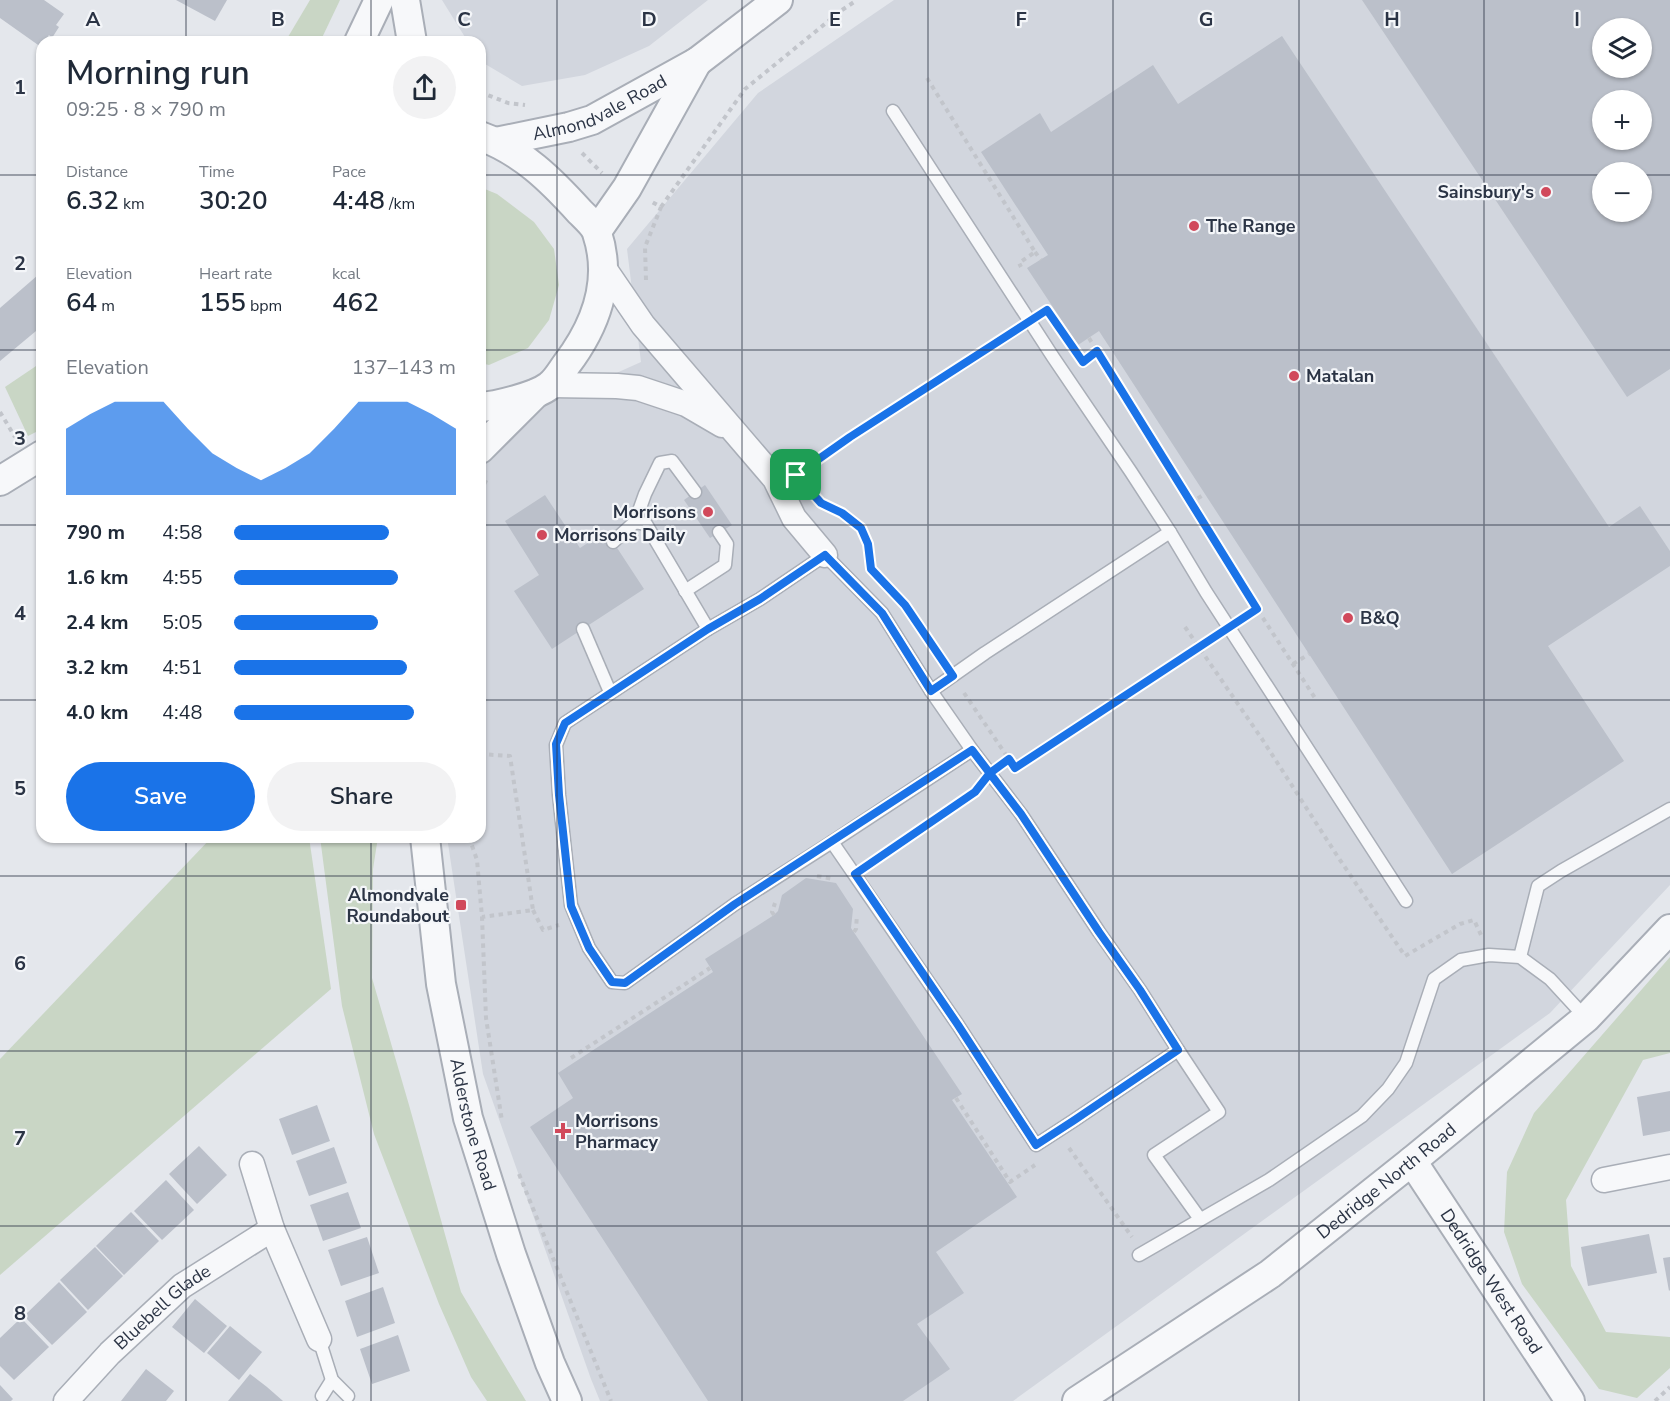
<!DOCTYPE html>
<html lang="en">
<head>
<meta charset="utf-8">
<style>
	body { margin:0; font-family:"Nunito Sans",sans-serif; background:#f2f2f3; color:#1f2937; height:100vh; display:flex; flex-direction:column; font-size:22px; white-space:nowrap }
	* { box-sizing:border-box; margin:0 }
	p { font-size:20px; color:#747a83 }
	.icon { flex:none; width:33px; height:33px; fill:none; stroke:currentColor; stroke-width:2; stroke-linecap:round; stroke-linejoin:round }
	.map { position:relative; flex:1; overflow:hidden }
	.details { position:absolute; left:36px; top:36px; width:450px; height:807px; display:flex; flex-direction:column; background:#fff; border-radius:18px; box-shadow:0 2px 4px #0004 }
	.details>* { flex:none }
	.buttons { position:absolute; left:1592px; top:18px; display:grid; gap:12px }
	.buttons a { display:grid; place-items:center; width:60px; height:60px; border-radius:50%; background:#fff; box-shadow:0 2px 4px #0004; font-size:30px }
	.pin { position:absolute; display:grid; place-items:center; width:51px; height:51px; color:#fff; margin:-26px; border-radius:12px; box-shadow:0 3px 9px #0006 }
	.round { display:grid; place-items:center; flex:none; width:63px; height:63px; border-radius:32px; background:#f2f2f3 }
	.summary { display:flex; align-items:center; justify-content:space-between; height:102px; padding:0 30px }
	h1 { font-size:33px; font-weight:600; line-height:45px }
	.stats { display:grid; grid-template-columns:repeat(3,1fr); gap:9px; height:102px; padding:6px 30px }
	.stats div { display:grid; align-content:center }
	.stats b { font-size:26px; font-weight:600 }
	.stats small { font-size:16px; font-weight:400 }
	.stats p { font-size:16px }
	.chart { height:168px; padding:12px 30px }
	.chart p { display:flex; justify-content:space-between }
	.chart svg { width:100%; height:108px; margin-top:6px; fill:#1a73e8; opacity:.7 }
	.action { display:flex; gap:12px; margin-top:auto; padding:12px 30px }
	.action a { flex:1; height:69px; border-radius:36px; background:#1a73e8; color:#fff; font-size:24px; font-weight:600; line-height:69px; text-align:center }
	.action a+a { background:#f2f2f3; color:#1f2937 }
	ul { padding:0 30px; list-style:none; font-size:20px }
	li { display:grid; grid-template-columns:96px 72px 1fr; align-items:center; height:45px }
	li i { height:15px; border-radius:8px; background:#1a73e8 }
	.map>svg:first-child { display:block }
	.built { fill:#d2d6de; fill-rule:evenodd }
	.green { fill:#c9d6c5 }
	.building { fill:#bbc0ca; fill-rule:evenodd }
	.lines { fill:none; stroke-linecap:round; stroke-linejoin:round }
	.service-casing { stroke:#a9aeb7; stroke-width:15 }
	.minor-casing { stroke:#a9aeb7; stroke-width:27 }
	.tertiary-casing { stroke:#a9aeb7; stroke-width:32 }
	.path { stroke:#c2c5cb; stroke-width:4; stroke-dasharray:4.5 4.5; stroke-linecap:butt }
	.service { stroke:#f7f8fa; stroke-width:12 }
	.minor { stroke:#f7f8fa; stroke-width:24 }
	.tertiary { stroke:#f7f8fa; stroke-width:28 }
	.route-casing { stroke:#fff; stroke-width:12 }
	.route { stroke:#1a73e8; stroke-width:8 }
	.grid { fill:none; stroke:#2b3445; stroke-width:1.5; stroke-opacity:0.55 }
	.poi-dot { fill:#d1495b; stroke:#f4f6f9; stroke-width:2 }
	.labels { text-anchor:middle; stroke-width:4.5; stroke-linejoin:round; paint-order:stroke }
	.street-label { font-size:18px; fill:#2b3445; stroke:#f4f6f9 }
	.poi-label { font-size:18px; font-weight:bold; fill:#2b3445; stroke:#f4f6f9; text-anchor:start }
	.grid-label { font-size:20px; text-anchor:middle; font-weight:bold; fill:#2b3445; stroke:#f4f6f9; stroke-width:4.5; stroke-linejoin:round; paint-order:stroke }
</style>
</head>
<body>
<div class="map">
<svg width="1670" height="1401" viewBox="0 0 1670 1401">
	<rect width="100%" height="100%" fill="#e4e7ec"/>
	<g class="built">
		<polygon points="442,0 708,0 649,46 585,75 522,86 480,61 480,42 468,42"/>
		<path d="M894,0H1670V885L1550,1013L1013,1401H600L591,1379L483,1074L447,837H480V467L543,406L641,362L627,249L758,93ZM1602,28H1641V68H1602ZM1602,100H1641V140H1602ZM1602,172H1641V212H1602Z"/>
	</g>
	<g class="green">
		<polygon points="310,0 340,0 320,42 285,42"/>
		<polygon points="480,187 497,194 534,222 554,249 559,285 549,320 528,348 489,365 480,363"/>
		<polygon points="42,362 42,429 28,436 5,387"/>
		<polygon points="212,837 309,837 331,989 0,1275 0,1059"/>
		<polygon points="320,837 378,837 373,869 372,978 409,1105 461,1292 526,1401 487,1401 471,1377 439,1304 374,1134 342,1006"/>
		<polygon points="1670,957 1670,1053 1643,1060 1566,1200 1571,1266 1606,1332 1670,1337 1670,1368 1637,1398 1599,1389 1522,1284 1504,1232 1507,1172 1534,1113"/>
	</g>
	<g class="building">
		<polygon points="0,0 44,0 64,14 56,25 59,27 52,38 49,35 44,42 42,42 41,47 0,18"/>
		<polygon points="176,0 227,0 215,21"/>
		<path d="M1362,0H1670V369L1627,397ZM1602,28H1641V68H1602ZM1602,100H1641V140H1602ZM1602,172H1641V212H1602Z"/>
		<polygon points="1282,36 1609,527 1640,506 1670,551 1670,566 1548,646 1624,761 1452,874 1099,331 1078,345 1027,268 1048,255 981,152 1040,113 1051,132 1153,65 1178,104"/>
		<polygon points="38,275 42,280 42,326 0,361 0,308"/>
		<polygon points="705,485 732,525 710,538 684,500"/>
		<polygon points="545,495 580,548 606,531 644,589 552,649 514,591 539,575 505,521"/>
		<polygon points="806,878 836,883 853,909 851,928 962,1094 952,1100 1017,1197 936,1252 964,1293 917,1324 950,1369 903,1401 708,1401 530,1127 573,1098 558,1073 713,972 705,959 774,915 778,911 782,895"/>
		<polygon points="1670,1091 1670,1131 1643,1136 1637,1097"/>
		<polygon points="317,1105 330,1141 292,1155 279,1119"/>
		<polygon points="199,1146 227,1175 197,1204 169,1174"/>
		<polygon points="334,1147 347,1183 309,1196 296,1161"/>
		<polygon points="166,1180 194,1210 162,1240 134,1211"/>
		<polygon points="348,1192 361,1228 323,1241 310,1205"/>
		<polygon points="131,1212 159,1241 124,1275 96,1246"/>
		<polygon points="1649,1234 1657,1273 1588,1286 1581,1247"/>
		<polygon points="367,1237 379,1273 341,1286 328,1250"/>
		<polygon points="95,1247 123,1276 88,1310 60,1280"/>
		<polygon points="1670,1257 1670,1290 1669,1291 1663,1258"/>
		<polygon points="59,1282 87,1312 52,1345 24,1316"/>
		<polygon points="383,1287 395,1323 357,1337 345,1301"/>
		<polygon points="195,1299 227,1326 204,1353 172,1327"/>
		<polygon points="21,1318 49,1347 14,1380 0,1366 0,1338"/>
		<polygon points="230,1326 262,1352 239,1380 207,1353"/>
		<polygon points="398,1335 410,1371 372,1384 360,1349"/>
		<polygon points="146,1369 174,1391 166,1401 121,1401"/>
		<polygon points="250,1374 267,1387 283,1401 228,1401"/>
		<polygon points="0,1385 13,1399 11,1401 0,1401"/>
	</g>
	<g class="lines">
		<defs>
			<g id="service">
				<polyline points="893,111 1053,357 1131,472 1170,532 1206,592 1406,901"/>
				<polyline points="635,522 645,494 660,463 672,461 695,492"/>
				<polyline points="613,542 635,522 646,524 708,629"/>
				<polygon points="825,555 882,613 931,691 972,750 1021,814 1099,932 1140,990 1178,1050 1073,1121 1036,1145 958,1025 832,842 735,904 625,983 612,982 589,948 571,905 559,795 556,745 565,723 708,629 760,599"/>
				<polyline points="685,591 725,565 727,544 719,532"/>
				<polyline points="583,629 610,692"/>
				<polyline points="931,691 985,653 1170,532"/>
				<polyline points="832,842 972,750"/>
				<polyline points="1520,957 1538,886 1561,871 1670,809"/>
				<polyline points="1178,1050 1219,1112 1154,1155 1200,1219"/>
				<polyline points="1139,1255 1269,1180 1362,1116 1388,1089 1406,1063 1434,979 1461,960 1489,955 1520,957 1550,979 1586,1018"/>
				<polyline points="319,1339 332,1380 348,1396"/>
				<polyline points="322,1396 332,1380"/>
			</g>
			<g id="minor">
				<polyline points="604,268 643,325 775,479 794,518 825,555"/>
				<polyline points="551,385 617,386 638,388 686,404 722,425"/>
				<polyline points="252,1164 272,1229"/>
				<polyline points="1604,1180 1670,1167"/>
				<path id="s1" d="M66,1401L110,1353L182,1286L272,1229L319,1339"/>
			</g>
			<g id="tertiary">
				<polyline points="405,0 412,42"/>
				<polyline points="359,42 379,0"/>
				<path d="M480,136C522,151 551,180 580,212C586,218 595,226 597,233C613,281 595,327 566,365C561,372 556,381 549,386C536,396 497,406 480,407"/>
				<path id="s2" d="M496,142L569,127L592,120L697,62L778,0"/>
				<polyline points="597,231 627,188 697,62"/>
				<polyline points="480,449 535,394"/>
				<polyline points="0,481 42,455"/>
				<path id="s3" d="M425,837L441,984L468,1118L511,1254L550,1363L567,1401"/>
				<path id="s4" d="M1412,1161L1570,1401"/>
				<path id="s5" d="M1077,1401L1270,1274L1412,1161L1586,1018L1670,929"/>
			</g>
		</defs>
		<use href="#service" class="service-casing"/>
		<use href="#minor" class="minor-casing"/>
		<use href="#tertiary" class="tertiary-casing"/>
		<g class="path">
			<polyline points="927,78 1035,252 1019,263 1021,267"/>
			<polyline points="480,92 508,103 525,105"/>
			<polyline points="582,153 602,173"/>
			<polyline points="661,207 745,89 842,10 857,0"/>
			<polyline points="1035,252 1041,260"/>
			<polyline points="646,280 645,247 661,207 652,202"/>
			<polyline points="1089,338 1097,351"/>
			<polyline points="1083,361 1083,362 1097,351 1257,609 1315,698"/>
			<polyline points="0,412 15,437"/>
			<polyline points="800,472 1013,331"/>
			<polyline points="480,492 488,477"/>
			<path d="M817,499C824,506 833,508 842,513C867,528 868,542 871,569L874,572"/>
			<polyline points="1190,503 1205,494"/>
			<polyline points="902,602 942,660"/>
			<polyline points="1245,616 1257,609"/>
			<polyline points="1185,627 1262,739 1338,857 1405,956 1460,924 1474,920 1481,935"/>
			<polyline points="1293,664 1309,654"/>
			<polyline points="964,693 1015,768 1211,638"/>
			<polyline points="480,754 510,756 533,910 482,917"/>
			<polyline points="469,837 477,860 482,917 486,1018 502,1121"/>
			<polyline points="872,863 976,790"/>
			<polyline points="817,876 833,879"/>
			<polyline points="533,910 543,930 559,925"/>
			<polyline points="774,915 772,912 775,903"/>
			<polyline points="854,932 856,929 857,915"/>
			<polyline points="571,1058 710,968"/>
			<polyline points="956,1098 1010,1182 1035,1165"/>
			<polyline points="1069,1148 1132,1237"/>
			<polyline points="519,1174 611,1401"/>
			<polyline points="1655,1401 1670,1387"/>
		</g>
		<use href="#service" class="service"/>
		<use href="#minor" class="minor"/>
		<use href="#tertiary" class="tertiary"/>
	</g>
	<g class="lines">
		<defs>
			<polyline id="route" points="796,475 821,503 842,513 861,528 868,544 871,569 905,605 953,676 931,691 882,613 825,555 760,599 708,629 565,723 556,744 559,795 571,906 589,948 612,982 625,983 735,904 972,750 1021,814 1099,932 1140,990 1178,1050 1073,1121 1036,1145 958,1025 855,874 975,792 990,773 1009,759 1015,768 1257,609 1097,351 1083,362 1047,310 850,437 796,475"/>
		</defs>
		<use href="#route" class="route-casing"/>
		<use href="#route" class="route"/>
	</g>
	<path class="grid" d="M186,0V42M371,0V42M557,0V1401M742,0V1401M928,0V1401M1113,0V1401M1299,0V1401M1484,0V1401M0,175H42M480,175H1602M1641,175H1670M0,350H42M480,350H1670M0,525H42M480,525H1670M0,700H42M480,700H1670M186,837V1401M371,837V1401M0,876H1670M0,1051H1670M0,1226H1670"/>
	<g class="poi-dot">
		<circle cx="1546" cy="192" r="6"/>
		<circle cx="1194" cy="226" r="6"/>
		<circle cx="1294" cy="376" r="6"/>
		<circle cx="708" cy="512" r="6"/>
		<circle cx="542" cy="535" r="6"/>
		<circle cx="1348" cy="618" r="6"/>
		<rect x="455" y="899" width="12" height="12" rx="3"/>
		<path d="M560 1122h6v6h6v6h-6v6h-6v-6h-6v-6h6z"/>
	</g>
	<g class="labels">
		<g class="street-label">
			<text dy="6" stroke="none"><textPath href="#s2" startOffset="110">Almondvale Road</textPath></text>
			<text dy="6" stroke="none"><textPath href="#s3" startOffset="292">Alderstone Road</textPath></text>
			<text dy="6" stroke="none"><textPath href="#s5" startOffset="380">Dedridge North Road</textPath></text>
			<text dy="6" stroke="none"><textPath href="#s4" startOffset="144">Dedridge West Road</textPath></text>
			<text dy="6" stroke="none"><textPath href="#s1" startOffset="135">Bluebell Glade</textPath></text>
		</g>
		<g class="poi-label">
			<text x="1534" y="198" text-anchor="end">Sainsbury's</text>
			<text x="1206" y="232">The Range</text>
			<text x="1306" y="382">Matalan</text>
			<text x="696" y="518" text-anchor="end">Morrisons</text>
			<text x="554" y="541">Morrisons Daily</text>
			<text x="1360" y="624">B&amp;Q</text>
			<text x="449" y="901" text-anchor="end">Almondvale<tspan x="449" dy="21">Roundabout</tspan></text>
			<text x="575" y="1127">Morrisons<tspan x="575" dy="21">Pharmacy</tspan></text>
		</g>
	</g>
	<g class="grid-label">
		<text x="93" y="26">A</text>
		<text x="278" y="26">B</text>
		<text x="464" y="26">C</text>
		<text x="649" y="26">D</text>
		<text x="835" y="26">E</text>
		<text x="1021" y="26">F</text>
		<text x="1206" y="26">G</text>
		<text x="1392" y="26">H</text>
		<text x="1577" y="26">I</text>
		<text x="20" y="94">1</text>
		<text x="20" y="270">2</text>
		<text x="20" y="445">3</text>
		<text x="20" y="620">4</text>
		<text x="20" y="795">5</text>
		<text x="20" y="970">6</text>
		<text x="20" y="1145">7</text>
		<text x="20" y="1320">8</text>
	</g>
</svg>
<div class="buttons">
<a><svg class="icon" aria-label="layers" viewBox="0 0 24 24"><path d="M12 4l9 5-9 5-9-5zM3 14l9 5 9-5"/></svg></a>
<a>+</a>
<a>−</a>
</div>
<div class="pin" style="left:796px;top:475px;background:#1e9e55"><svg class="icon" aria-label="arrive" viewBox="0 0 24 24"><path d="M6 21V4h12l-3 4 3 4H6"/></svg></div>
<section class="details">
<div class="summary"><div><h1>Morning run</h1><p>09:25 · 8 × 790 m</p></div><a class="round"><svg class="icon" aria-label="share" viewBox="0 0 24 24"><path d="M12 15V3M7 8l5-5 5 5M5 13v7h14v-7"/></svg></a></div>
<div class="stats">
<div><p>Distance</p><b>6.32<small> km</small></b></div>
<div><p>Time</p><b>30:20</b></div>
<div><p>Pace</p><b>4:48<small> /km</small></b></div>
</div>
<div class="stats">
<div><p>Elevation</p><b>64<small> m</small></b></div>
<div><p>Heart rate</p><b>155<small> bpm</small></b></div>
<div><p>kcal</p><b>462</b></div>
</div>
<div class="chart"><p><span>Elevation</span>137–143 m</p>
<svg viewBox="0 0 160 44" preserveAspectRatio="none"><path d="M0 44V17L10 11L20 6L30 6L40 6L50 17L60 27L70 33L80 38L90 33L100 27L110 17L120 6L130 6L140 6L150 11L160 17V44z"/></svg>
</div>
<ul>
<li><b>790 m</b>4:58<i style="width:70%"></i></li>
<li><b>1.6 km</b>4:55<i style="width:74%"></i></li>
<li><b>2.4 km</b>5:05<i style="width:65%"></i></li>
<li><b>3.2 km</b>4:51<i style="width:78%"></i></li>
<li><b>4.0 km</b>4:48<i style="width:81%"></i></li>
</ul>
<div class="action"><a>Save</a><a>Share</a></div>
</section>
</div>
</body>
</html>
